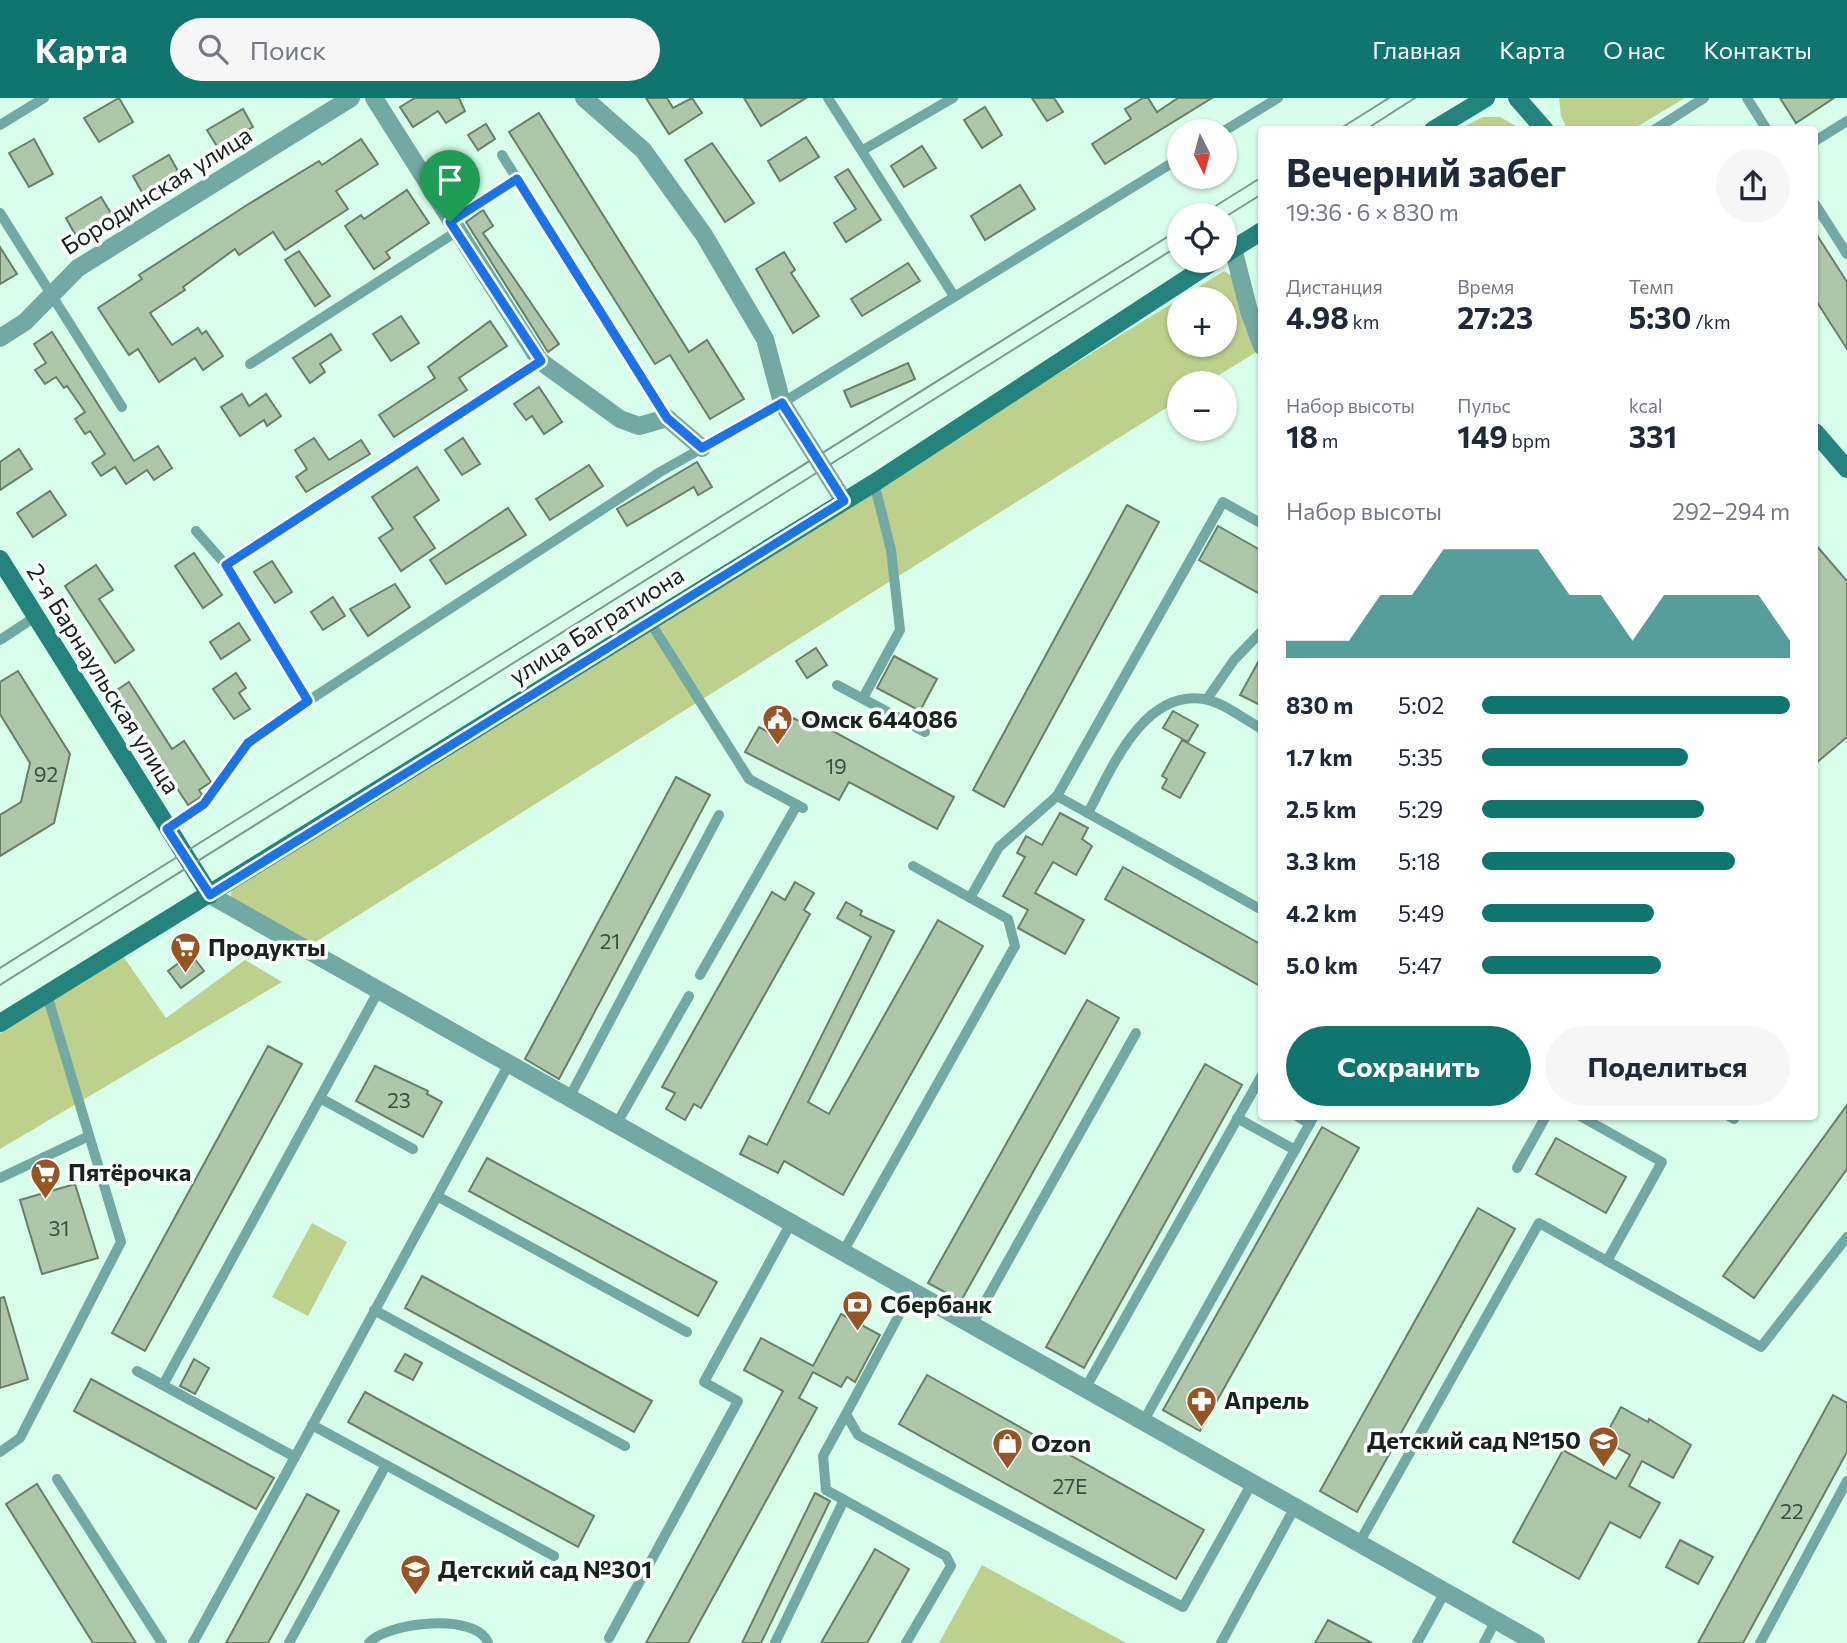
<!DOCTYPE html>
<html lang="ru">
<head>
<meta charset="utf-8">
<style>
	body { margin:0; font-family:Commissioner,sans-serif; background:#f6f6f7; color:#1f2937; height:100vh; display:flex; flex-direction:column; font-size:26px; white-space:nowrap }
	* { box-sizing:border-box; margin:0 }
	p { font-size:23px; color:#747a83 }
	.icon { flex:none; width:38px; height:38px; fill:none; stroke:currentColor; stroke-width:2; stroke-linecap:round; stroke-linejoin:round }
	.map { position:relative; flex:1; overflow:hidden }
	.drawer { position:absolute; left:1258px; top:28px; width:560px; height:994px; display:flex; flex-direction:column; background:#fff; border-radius:7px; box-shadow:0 2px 5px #0004 }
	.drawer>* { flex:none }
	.needle { width:46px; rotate:174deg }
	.fabs { position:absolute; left:1167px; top:21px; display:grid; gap:14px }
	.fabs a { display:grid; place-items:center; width:70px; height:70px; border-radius:50%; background:#fff; box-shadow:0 2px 5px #0004; font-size:35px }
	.pin { position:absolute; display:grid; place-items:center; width:60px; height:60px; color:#fff; margin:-72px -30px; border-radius:50% 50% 50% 0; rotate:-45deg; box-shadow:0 0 7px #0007 }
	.pin .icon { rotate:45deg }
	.round { display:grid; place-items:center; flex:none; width:74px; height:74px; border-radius:37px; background:#f6f6f7 }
	.head { display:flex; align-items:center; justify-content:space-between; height:119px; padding:0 28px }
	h1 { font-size:38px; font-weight:700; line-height:52px }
	.stats { display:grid; grid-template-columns:repeat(3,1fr); gap:10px; height:119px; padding:7px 28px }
	.stats div { display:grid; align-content:center }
	.stats b { font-size:30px; font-weight:700 }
	.stats small { font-size:19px; font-weight:400 }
	.stats p { font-size:19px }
	.chart { height:196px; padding:14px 28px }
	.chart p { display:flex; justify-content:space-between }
	.chart svg { width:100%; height:126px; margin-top:7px; fill:#0f766e; opacity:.7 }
	.cta { display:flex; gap:14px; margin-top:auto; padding:14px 28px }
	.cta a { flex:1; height:80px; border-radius:42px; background:#0f766e; color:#fff; font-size:28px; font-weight:700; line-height:80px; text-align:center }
	.cta a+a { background:#f6f6f7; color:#1f2937 }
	ul { padding:0 28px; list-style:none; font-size:23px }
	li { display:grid; grid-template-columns:112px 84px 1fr; align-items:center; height:52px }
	li i { height:18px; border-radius:9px; background:#0f766e }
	header { display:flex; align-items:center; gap:42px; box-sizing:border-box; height:98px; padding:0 35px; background:#0f766e; color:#fff }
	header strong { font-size:33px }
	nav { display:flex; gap:38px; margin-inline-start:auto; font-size:24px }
	.search { width:490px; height:63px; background:#f6f6f7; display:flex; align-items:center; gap:18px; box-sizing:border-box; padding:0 24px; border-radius:38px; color:#747a83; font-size:26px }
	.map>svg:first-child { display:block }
	.green { fill:#bdd08c; fill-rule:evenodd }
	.building { fill:#aec7ab; stroke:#698067; stroke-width:2 }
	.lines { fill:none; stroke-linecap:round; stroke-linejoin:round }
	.lane { stroke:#73a9a3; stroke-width:10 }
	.street { stroke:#73a9a3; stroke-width:18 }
	.secondary { stroke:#24847c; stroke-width:18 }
	.tram { stroke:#7e9a8c; stroke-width:2 }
	.route-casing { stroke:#fff; stroke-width:14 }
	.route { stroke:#1a73e8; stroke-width:9 }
	.labels { text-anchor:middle; stroke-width:7; stroke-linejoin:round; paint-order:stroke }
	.number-label { font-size:21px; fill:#3b4d40 }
	.street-label { font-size:24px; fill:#15241d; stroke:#fff }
	.poi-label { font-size:24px; font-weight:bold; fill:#15241d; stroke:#fff; text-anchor:start }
</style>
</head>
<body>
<header>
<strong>Карта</strong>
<div class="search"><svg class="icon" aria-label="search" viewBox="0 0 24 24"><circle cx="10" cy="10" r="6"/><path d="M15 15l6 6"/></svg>Поиск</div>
<nav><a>Главная</a><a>Карта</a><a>О нас</a><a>Контакты</a></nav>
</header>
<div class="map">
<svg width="1847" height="1545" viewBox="0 0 1847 1545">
	<rect width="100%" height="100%" fill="#d8ffec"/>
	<g class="green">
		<polygon points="1559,0 1685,0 1633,31 1567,31 1561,18"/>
		<polygon points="1483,19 1500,19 1521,31 1459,31"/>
		<path d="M1224,173L1232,178L1245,229L1258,253L1206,285H1180L1179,302L298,855L230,803L231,793L237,785ZM1180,201H1225V247H1180Z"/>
		<polygon points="123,858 166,920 245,862 282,884 0,1051 0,935"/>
		<polygon points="312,1125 347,1144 308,1218 272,1199"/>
		<polygon points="982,1467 1126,1545 939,1545"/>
	</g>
	<g class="building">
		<polygon points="119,0 133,24 99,44 84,20"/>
		<polygon points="415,0 459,0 465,13 446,25 438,13 413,29 400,9"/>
		<polygon points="646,0 667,0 673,10 692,0 702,15 669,36"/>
		<polygon points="744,0 806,0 761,28"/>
		<polygon points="1032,0 1054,0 1063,14 1047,23"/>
		<polygon points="1143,0 1148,0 1157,14 1178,0 1212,0 1105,66 1092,46 1131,21 1125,11"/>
		<polygon points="1780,0 1834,0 1796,25"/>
		<polygon points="985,9 1002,37 982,50 964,22"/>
		<polygon points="243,11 253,29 218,50 207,32"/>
		<polygon points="539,15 689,254 707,242 744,301 710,321 670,257 655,266 509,34"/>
		<polygon points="486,26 495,41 478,52 468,37"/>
		<polygon points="806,39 819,59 780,83 768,63"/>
		<polygon points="34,41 53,76 29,89 9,55"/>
		<polygon points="361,41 378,66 336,93 348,111 285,152 273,134 239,157 235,151 183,189 185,192 150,215 172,247 198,230 202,236 206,233 223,258 203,272 195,260 159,284 138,251 129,257 98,210 142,181 139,177 247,107 319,63 322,67"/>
		<polygon points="712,45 754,105 725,124 685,62"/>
		<polygon points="922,48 936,70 904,89 891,68"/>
		<polygon points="169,57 179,75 143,96 133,78"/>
		<polygon points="848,71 881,122 846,144 834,125 856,111 835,79"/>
		<polygon points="1020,87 1035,111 985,142 971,118"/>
		<polygon points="407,92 429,125 386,154 390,160 374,171 345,128 361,117 364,121"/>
		<polygon points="101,99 112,117 76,138 66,120"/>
		<polygon points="483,112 493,128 483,135 559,246 548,254 466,124"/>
		<polygon points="1815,134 1847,184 1847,251 1815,201"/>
		<polygon points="0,149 17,176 0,186"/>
		<polygon points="299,153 330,198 315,208 285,162"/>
		<polygon points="784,154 795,172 791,175 819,218 793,235 756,171"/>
		<polygon points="908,165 920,183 862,218 851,201"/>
		<polygon points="401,218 419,245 391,263 373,236"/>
		<polygon points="490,223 507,248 459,280 467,292 394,339 379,317 435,280 428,269"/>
		<polygon points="52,234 134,363 158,348 172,370 154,382 147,372 126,386 115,369 101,378 92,365 105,356 90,333 85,336 75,321 85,314 67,288 64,290 56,279 45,286 35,272 46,265 34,246"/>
		<polygon points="331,236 341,252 320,266 325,274 310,285 293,260"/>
		<polygon points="908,265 915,281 851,309 844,293"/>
		<polygon points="539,289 562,324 544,336 532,318 526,322 514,306"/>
		<polygon points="242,296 249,308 266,296 281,318 267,328 264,322 240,338 221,309"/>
		<polygon points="314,340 329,362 361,342 370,356 306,394 296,379 307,371 295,352"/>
		<polygon points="463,340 480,366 462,377 445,352"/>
		<polygon points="19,351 32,371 0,392 0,364"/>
		<polygon points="697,364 712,389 698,397 694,389 627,428 617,411"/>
		<polygon points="589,367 603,388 550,422 536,401"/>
		<polygon points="417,369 439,402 414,419 435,450 401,473 379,440 393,431 372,399"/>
		<polygon points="50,393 66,417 33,439 17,415"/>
		<polygon points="1127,407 1159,424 1004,709 973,692"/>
		<polygon points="508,410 526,437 446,486 430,462"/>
		<polygon points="1218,428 1262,453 1262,497 1199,462"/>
		<polygon points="1815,446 1847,483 1847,639 1815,666"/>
		<polygon points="194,455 222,497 203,510 175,468"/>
		<polygon points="272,463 292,494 275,505 254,474"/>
		<polygon points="96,467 113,492 99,501 134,552 115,565 65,488"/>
		<polygon points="395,486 410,509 368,538 350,511"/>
		<polygon points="333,499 345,518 323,532 311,514"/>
		<polygon points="239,525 250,542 221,561 210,544"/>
		<polygon points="816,550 827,567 807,580 796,563"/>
		<polygon points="1262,557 1262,608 1240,597"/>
		<polygon points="894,558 937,581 920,613 877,590"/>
		<polygon points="18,573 70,656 54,725 0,758 0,717 21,704 30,665 0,616 0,584"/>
		<polygon points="236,575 246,590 239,595 250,611 234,621 213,591"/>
		<polygon points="129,584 172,651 184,643 211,684 199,692 202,697 199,700 188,707 114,594"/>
		<polygon points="1173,613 1198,627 1188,644 1163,630"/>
		<polygon points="793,620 805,626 809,620 954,699 937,731 849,684 839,702 745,654 759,629 781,641"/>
		<polygon points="1182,642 1205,655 1180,700 1162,690 1167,681 1162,678"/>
		<polygon points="676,679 710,697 559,981 525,961"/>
		<polygon points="1060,715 1088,730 1082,741 1092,748 1076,777 1053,764 1035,795 1084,822 1065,856 1018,830 1028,812 1003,798 1025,759 1017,755 1026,738 1042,747"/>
		<polygon points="1123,769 1262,847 1262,889 1105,801"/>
		<polygon points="795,784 814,795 804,812 810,816 701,1010 694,1006 685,1022 666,1011 675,995 662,989 772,794 785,802"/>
		<polygon points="846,804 862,813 860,817 894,833 808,1004 829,1016 938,822 983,848 843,1097 784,1063 778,1075 740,1056 749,1038 767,1047 871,839 837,820"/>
		<polygon points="191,856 204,873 181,890 168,873"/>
		<polygon points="1087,902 1119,920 961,1203 928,1185"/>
		<polygon points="268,948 302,966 145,1253 112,1235"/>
		<polygon points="1205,966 1242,987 1084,1270 1046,1249"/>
		<polygon points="375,968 428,993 427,996 442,1004 423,1039 356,1003"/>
		<polygon points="1847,1007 1847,1071 1754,1200 1723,1178"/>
		<polygon points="1322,1029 1359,1050 1200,1333 1163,1312"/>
		<polygon points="1556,1040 1626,1079 1606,1115 1536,1076"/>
		<polygon points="487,1060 717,1184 698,1218 469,1093"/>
		<polygon points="75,1086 98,1160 42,1176 20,1102"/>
		<polygon points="1478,1110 1515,1131 1357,1414 1320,1393"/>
		<polygon points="422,1178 652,1303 634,1334 405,1210"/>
		<polygon points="4,1199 28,1281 0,1290 0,1200"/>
		<polygon points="841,1216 880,1237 855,1284 847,1279 841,1289 813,1274 799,1300 817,1310 688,1545 646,1545 783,1293 744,1272 761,1240 813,1268"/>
		<polygon points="405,1256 422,1265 413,1282 395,1273"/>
		<polygon points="194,1261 209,1270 195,1296 180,1288"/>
		<polygon points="927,1277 1204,1432 1176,1481 899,1326"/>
		<polygon points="91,1281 274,1380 256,1411 74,1313"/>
		<polygon points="365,1294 594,1418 578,1449 348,1324"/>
		<polygon points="1833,1297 1847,1305 1847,1354 1743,1545 1698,1545"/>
		<polygon points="1621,1309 1648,1324 1649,1321 1691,1347 1673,1380 1642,1363 1629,1388 1660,1405 1640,1440 1610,1424 1579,1481 1513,1444 1563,1352 1616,1381 1630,1357 1603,1342"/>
		<polygon points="37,1386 50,1407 136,1545 93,1545 6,1406"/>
		<polygon points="815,1395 830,1403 761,1545 742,1545"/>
		<polygon points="307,1396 339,1413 302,1483 268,1545 226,1545"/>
		<polygon points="1680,1442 1713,1459 1698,1486 1666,1469"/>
		<polygon points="875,1451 909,1471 867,1545 821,1545"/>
		<polygon points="1328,1522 1372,1545 1315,1545"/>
	</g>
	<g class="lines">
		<g class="lane">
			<polyline points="828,0 954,198"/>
			<polyline points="1747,0 1767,32"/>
			<polyline points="0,27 44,0"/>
			<polyline points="1654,32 1704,0"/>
			<polyline points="1224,33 1278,0"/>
			<polyline points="1815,43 1847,23"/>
			<polyline points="863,52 953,0"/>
			<polyline points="502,57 667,320"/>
			<polyline points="1815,106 1847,156"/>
			<polyline points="0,115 122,309"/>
			<polyline points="450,124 517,81"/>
			<polyline points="250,266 456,134"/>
			<polyline points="1262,426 1223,404 1057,698 1262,812"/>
			<polyline points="196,433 226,467 308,603"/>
			<polyline points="226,467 540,263"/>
			<polyline points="650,524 749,681 803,710"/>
			<polyline points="0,542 35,519"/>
			<polyline points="837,587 925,634"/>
			<polyline points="863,600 900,532 891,452 874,385"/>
			<polyline points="1207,601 1234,562 1262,533"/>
			<path d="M1088,715C1111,672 1143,591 1204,601C1223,604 1245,622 1262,631"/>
			<polyline points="167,731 204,706 248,645 308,603 660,374 782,305 1180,60"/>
			<polyline points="970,800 999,749 1057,698"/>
			<polyline points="700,877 797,707"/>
			<polyline points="320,1000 413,1051"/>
			<polyline points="569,1000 719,717"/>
			<polyline points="1297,1018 1310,1026"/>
			<polyline points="1580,1018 1662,1064 1607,1163"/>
			<polyline points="1729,1018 1734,1021 1735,1018"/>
			<polyline points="1237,1020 1295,1052"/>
			<polyline points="616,1027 689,898"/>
			<polyline points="1517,1070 1546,1018"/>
			<polyline points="0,1080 89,1038"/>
			<polyline points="437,1098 687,1234"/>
			<polyline points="843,1154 1015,848 1008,821 913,768"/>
			<polyline points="912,1193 846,1316 858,1337 1183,1509 1252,1385"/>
			<polyline points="374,1212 625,1348"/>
			<polyline points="972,1227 1136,935"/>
			<polyline points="137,1273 295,1359 193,1545"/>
			<polyline points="163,1287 379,892"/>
			<polyline points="1085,1291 1262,977"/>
			<polyline points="846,1316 823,1358 826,1392 946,1458 951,1468 906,1545"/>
			<polyline points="1143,1324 1314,1018"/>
			<polyline points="312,1327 554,1458"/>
			<polyline points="0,1354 20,1340 121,1144 47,897"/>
			<polyline points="295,1359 509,966"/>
			<polyline points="57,1381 162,1545"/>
			<polyline points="1359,1445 1539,1125 1761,1249 1847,1139"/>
			<polyline points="609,1540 738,1303 704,1284 791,1125"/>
			<polyline points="289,1545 386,1367"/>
			<path d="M369,1545C387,1524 477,1514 488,1545"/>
			<polyline points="775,1545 844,1402"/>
			<polyline points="1221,1545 1295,1409"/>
			<polyline points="1417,1545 1445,1494"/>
			<polyline points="1484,1545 1496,1522"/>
			<polyline points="1760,1545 1847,1383"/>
		</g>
		<g class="street">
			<polyline points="374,0 540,263 620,321 639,328 667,320 702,350"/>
			<polyline points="584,0 643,52 704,137 765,241 782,305 844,403"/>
			<polyline points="1233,150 1249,213 1262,248"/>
			<polyline points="0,240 25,224 78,170 351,0"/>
			<polyline points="210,797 1536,1545"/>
		</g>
		<g class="secondary">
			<polyline points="1517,0 1545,32"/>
			<polyline points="1433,32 1486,0"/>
			<polyline points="1225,156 1262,133"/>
			<polyline points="1815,334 1847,371"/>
			<polyline points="0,461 210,797"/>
			<polyline points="0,925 874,385 1214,163"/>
		</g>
		<g class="tram">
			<polyline points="1338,32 1389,0"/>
			<polyline points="1365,32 1415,0"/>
			<polyline points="1201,117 1262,79"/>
			<polyline points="1225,119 1262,96"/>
			<polyline points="0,870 1180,131"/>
			<polyline points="0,887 1180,147"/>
		</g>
	</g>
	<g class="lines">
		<defs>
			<polygon id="route" points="517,81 667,320 702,350 782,305 844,403 210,797 167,731 204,706 248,645 308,603 226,467 541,263 450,124"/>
		</defs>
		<use href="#route" class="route-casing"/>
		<use href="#route" class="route"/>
	</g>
	<defs>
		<symbol id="civic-pin" viewBox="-11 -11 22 30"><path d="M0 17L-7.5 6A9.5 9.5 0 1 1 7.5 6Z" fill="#985524" stroke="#fff"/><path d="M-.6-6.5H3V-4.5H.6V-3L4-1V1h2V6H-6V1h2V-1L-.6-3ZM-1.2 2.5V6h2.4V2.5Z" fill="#fff"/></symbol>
		<symbol id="supermarket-pin" viewBox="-11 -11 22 30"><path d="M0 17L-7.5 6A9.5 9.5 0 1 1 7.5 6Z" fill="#985524" stroke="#fff"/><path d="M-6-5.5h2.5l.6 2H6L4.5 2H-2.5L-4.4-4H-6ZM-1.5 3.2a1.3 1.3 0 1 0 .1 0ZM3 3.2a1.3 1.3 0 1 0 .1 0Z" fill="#fff"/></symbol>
		<symbol id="bank-pin" viewBox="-11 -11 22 30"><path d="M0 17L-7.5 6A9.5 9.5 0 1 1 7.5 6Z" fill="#985524" stroke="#fff"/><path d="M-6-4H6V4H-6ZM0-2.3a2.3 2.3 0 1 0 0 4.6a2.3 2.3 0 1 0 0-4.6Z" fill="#fff"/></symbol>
		<symbol id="pharmacy-pin" viewBox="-11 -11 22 30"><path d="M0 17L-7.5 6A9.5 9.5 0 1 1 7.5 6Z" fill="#985524" stroke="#fff"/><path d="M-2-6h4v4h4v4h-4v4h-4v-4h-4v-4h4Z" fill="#fff"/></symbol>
		<symbol id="school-pin" viewBox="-11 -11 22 30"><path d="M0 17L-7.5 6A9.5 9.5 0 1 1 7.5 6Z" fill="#985524" stroke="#fff"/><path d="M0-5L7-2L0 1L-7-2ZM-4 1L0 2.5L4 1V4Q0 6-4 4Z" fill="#fff"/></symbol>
		<symbol id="shop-pin" viewBox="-11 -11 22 30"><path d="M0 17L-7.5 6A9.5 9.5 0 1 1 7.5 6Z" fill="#985524" stroke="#fff"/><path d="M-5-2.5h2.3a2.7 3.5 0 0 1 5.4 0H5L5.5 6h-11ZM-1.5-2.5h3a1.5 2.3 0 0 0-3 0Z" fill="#fff"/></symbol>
	</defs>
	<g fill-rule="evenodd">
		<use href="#civic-pin" x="760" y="604" width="35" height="47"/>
		<use href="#supermarket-pin" x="168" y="832" width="35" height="47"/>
		<use href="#supermarket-pin" x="28" y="1058" width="35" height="47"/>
		<use href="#bank-pin" x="840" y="1190" width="35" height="47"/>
		<use href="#pharmacy-pin" x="1184" y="1286" width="35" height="47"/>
		<use href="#school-pin" x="1586" y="1326" width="35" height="47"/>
		<use href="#shop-pin" x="990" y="1328" width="35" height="47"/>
		<use href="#school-pin" x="398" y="1454" width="35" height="47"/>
	</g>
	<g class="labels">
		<g class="number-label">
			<text x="836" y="676">19</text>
			<text x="46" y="684">92</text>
			<text x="610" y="851">21</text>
			<text x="399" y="1010">23</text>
			<text x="59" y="1138">31</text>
			<text x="1070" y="1396">27Е</text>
			<text x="1792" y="1421">22</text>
		</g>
		<g class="street-label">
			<text transform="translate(157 93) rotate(-32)" y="8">Бородинская улица</text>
			<text transform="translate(597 528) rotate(-32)" y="8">улица Багратиона</text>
			<text transform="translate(103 581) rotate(58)" y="8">2-я Барнаульская улица</text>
		</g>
		<g class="poi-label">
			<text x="801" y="630">Омск 644086</text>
			<text x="208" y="858">Продукты</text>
			<text x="68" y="1083">Пятёрочка</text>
			<text x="880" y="1215">Сбербанк</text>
			<text x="1224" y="1311">Апрель</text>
			<text x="1581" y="1351" text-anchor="end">Детский сад №150</text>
			<text x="1031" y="1354">Ozon</text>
			<text x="438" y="1480">Детский сад №301</text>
		</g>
	</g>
</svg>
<div class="fabs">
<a><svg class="needle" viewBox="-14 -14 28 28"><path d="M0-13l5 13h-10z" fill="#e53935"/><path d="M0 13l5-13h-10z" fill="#747a83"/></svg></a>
<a><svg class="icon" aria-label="locate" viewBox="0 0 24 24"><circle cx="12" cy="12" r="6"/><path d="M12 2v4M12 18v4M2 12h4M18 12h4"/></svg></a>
<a>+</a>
<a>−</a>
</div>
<div class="pin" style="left:450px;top:124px;background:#1e9e55"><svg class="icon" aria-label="arrive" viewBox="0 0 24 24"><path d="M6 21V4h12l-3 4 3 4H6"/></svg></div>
<section class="drawer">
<div class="head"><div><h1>Вечерний забег</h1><p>19:36 · 6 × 830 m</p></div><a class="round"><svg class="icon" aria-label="share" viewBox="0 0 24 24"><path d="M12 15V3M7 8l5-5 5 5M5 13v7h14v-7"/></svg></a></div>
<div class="stats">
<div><p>Дистанция</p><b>4.98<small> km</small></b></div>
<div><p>Время</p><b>27:23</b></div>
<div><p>Темп</p><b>5:30<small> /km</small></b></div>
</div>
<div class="stats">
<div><p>Набор высоты</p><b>18<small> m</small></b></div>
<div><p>Пульс</p><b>149<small> bpm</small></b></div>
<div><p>kcal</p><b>331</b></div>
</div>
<div class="chart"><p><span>Набор высоты</span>292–294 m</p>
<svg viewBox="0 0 160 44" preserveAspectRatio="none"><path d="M0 44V38L10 38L20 38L30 22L40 22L50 6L60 6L70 6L80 6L90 22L100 22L110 38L120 22L130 22L140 22L150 22L160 38V44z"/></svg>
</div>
<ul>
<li><b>830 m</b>5:02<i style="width:100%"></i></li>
<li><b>1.7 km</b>5:35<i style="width:67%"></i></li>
<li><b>2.5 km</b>5:29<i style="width:72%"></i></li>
<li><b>3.3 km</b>5:18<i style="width:82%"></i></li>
<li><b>4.2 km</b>5:49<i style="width:56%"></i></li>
<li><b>5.0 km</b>5:47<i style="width:58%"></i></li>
</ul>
<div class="cta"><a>Сохранить</a><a>Поделиться</a></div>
</section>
</div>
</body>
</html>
